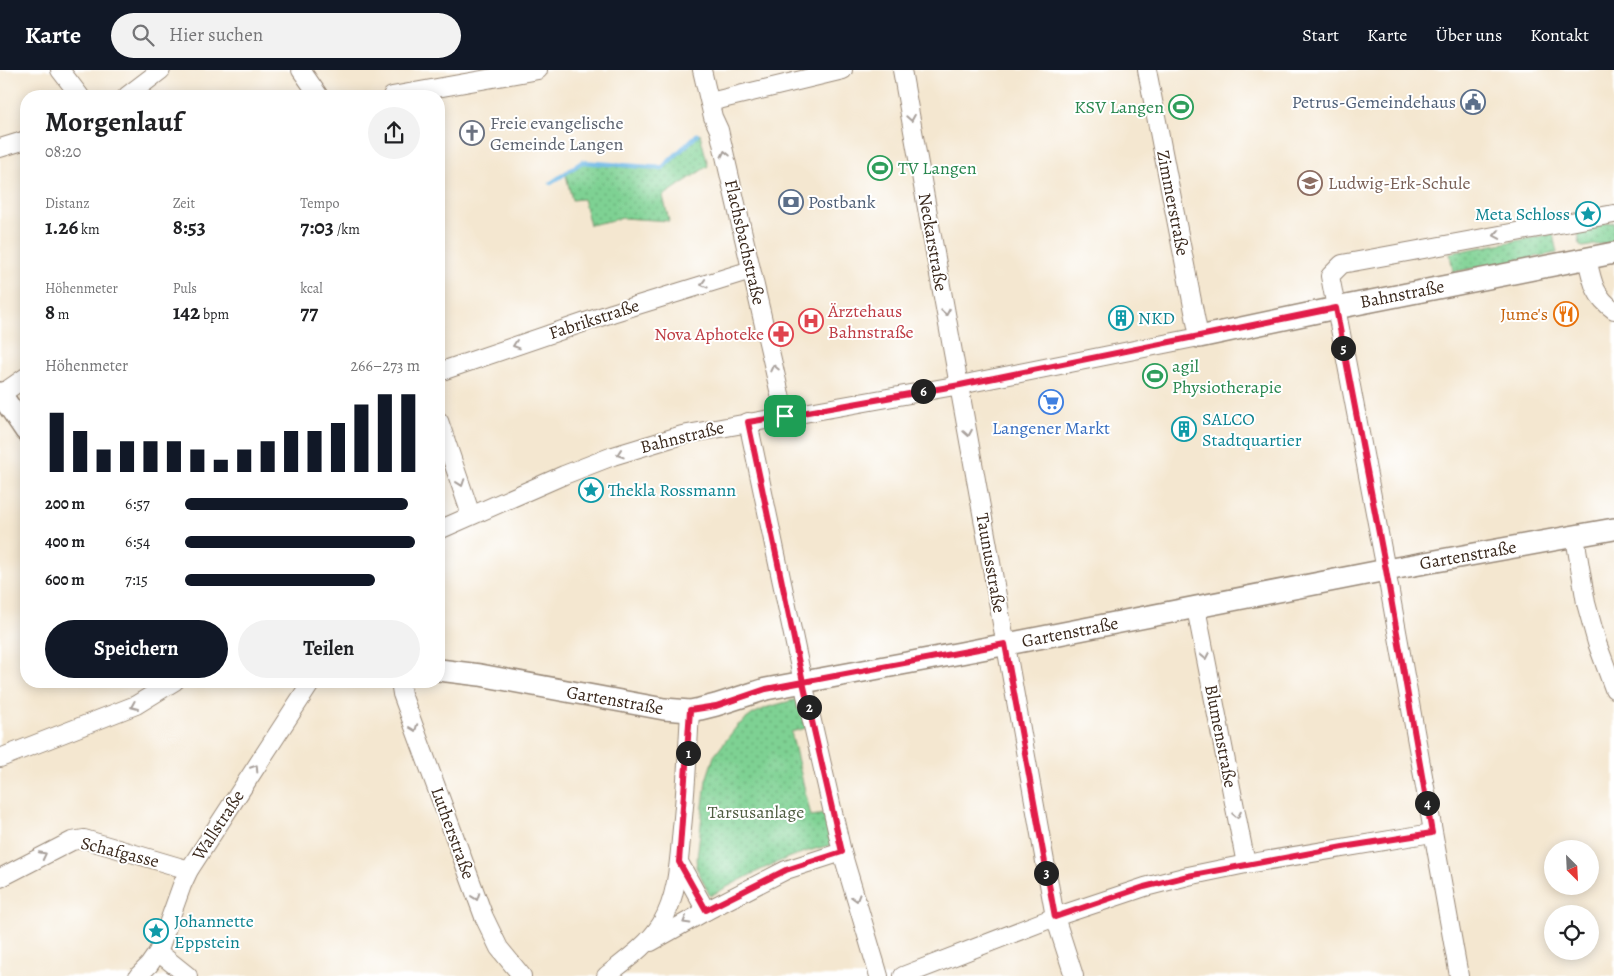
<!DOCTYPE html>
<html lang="de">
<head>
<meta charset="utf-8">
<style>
	body { margin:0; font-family:Alegreya,serif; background:#f2f2f2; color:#202124; height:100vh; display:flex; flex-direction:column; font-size:19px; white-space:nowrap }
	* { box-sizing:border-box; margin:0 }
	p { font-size:16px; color:#757577 }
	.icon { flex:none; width:28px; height:28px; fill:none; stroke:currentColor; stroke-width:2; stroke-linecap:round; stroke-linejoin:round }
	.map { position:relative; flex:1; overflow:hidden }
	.drawer { position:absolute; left:20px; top:20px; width:425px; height:598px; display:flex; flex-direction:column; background:#fff; border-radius:20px; box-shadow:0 2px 12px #0003 }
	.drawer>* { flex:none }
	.needle { width:32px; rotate:156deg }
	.buttons { position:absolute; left:1544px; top:770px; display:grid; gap:10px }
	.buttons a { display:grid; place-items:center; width:55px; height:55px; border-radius:50%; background:#fff; box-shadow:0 2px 12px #0003; font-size:25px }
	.pin { position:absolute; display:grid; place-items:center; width:42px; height:42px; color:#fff; margin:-21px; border-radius:10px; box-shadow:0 2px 8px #0006 }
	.km { position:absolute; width:25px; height:25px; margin:-12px; border-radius:50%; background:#222; color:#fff; font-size:14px; line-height:25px; text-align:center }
	.round { display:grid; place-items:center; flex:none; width:52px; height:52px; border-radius:26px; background:#f2f2f2 }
	.headline { display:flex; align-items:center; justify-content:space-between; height:85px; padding:0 25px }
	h1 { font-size:28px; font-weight:700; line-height:38px }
	.metrics { display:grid; grid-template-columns:repeat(3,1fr); gap:8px; height:85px; padding:5px 25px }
	.metrics div { display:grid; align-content:center }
	.metrics b { font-size:21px; font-weight:700 }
	.metrics small { font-size:14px; font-weight:400 }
	.metrics p { font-size:14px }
	.chart { height:140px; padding:10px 25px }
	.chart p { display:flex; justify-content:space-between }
	.chart svg { width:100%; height:90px; margin-top:5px; stroke:#111827; stroke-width:6 }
	.button { display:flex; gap:10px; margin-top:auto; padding:10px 25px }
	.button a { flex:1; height:58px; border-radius:30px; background:#111827; color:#fff; font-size:20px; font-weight:700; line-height:58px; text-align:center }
	.button a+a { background:#f2f2f2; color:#202124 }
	ul { padding:0 25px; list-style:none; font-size:16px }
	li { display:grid; grid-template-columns:80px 60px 1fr; align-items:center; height:38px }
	li i { height:12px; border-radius:6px; background:#111827 }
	header { display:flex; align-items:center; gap:30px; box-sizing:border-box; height:70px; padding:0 25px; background:#111827; color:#fff }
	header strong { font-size:24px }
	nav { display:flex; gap:28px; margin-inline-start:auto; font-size:18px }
	.search { width:350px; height:45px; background:#f2f2f2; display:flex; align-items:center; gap:12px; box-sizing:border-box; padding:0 18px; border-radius:28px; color:#757577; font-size:19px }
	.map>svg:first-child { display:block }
	.park { fill:url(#park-dots); stroke:#5c7e58 }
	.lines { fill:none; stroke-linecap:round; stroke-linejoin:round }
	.stream { stroke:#6cb7e5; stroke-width:4.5 }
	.minor-casing { stroke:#988877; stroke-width:20 }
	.tertiary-casing { stroke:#988877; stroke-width:24 }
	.minor { stroke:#fff; stroke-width:18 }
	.tertiary { stroke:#fff; stroke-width:21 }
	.oneway { stroke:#a79f9a }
	.route-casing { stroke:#fff; stroke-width:10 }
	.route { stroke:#e11d48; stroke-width:6 }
	.labels { text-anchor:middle; stroke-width:4; stroke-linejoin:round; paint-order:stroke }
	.service-label { font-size:18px; fill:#4e5e75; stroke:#fff; text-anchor:end }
	.leisure-label { font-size:18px; fill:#27864d; stroke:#fff; text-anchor:start }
	.worship-label { font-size:18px; fill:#5b616d; stroke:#fff; text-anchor:start }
	.education-label { font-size:18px; fill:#785e54; stroke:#fff; text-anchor:start }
	.street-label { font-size:18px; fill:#3b2a1e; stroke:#fff }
	.culture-label { font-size:18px; fill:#0d838f; stroke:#fff; text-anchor:start }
	.health-label { font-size:18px; fill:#be3a42; stroke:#fff; text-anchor:start }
	.food-label { font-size:18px; fill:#c56008; stroke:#fff; text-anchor:end }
	.shop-label { font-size:18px; fill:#366cbe; stroke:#fff }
	.park-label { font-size:18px; fill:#4f5c41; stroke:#fff }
</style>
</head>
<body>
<header>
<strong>Karte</strong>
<div class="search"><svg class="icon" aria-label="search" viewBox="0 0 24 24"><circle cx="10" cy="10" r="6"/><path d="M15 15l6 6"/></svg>Hier suchen</div>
<nav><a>Start</a><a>Karte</a><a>Über uns</a><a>Kontakt</a></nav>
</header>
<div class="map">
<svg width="1614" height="906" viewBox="0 0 1614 906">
	<defs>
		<pattern id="park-dots" width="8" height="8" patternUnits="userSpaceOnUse" patternTransform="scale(1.25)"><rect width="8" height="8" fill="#7ed193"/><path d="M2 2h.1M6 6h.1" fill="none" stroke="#68aa77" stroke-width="1.8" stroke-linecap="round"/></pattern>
	</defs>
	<rect width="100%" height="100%" fill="#fff"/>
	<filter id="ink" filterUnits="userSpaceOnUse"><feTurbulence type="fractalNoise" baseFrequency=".02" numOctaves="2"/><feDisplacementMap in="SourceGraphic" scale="10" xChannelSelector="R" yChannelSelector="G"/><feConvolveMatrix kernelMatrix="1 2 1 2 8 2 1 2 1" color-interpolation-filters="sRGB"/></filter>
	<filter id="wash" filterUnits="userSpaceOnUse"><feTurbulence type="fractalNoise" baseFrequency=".0096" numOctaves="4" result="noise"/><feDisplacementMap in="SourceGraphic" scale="20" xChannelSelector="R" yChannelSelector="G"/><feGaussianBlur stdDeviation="1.12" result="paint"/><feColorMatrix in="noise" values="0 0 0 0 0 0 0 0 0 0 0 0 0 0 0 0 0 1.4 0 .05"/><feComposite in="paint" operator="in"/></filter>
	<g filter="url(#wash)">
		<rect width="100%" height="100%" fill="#f4e7d0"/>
		<g class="park">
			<polygon points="700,64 708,96 663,126 669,151 623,148 590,155 583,129 572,130 566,105 582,93 662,100"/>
			<polygon points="1614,152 1614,172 1583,177 1580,176 1578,161 1581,158"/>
			<polygon points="1553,164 1557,183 1453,202 1450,183"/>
			<path d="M798,629L806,658L791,662L811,746L825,744L832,775C787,784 750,805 710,826L696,797L706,710L714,686L737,656L753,644L768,637Z"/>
		</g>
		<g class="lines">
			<polyline class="stream" points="551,113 582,92 662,98 697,65"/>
		</g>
	</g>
	<g filter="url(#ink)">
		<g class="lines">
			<defs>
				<g id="minor">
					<polyline points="60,0 80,26"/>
					<polyline points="301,0 319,26"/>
					<polyline points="702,0 713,47 719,60 785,346"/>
					<polyline points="902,0 1055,847 1074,906"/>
					<polyline points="127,26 161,0"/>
					<polyline points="392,26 538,0"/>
					<polyline points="710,32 843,0"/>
					<polyline points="0,78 26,70"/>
					<path d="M1587,188C1592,211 1594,226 1614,240"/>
					<polyline points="439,302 612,243 751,200"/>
					<polyline points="0,325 26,307"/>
					<polyline points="439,351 471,445"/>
					<polyline points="748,352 803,612 842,782 879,906"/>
					<polyline points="439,460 564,405 613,386 682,365 960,315 1199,267 1147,0"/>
					<polyline points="1575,467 1586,533 1597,573 1614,619"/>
					<polyline points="1196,538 1246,794"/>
					<polyline points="400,611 402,624 484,847 499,878 522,906"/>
					<polyline points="0,688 136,635 175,611"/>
					<polyline points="679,792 706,841"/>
					<polyline points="0,808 72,771 84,769 189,800"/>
					<polyline points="651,872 706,841 786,800 842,782"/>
					<polyline points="158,882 188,906"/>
					<polyline points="138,906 149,895 158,882 182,815 189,800 312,611"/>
					<path d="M606,906C626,890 647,876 661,854C678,826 679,790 682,758C686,719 688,680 690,641"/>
					<polyline points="903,906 1055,847 1145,817 1188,806 1246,794 1432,763"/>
					<polyline points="1459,906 1386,500 1330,206 1342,194 1614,144"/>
				</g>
				<g id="tertiary">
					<polyline points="1199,267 1336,238 1614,183"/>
					<polyline points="0,323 26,361"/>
					<polyline points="439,600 480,605 664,639 690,641 700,639 716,635 766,619 961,583 1386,500 1614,459"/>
				</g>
			</defs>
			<use href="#minor" class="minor-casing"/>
			<use href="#tertiary" class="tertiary-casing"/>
			<use href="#minor" class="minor"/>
			<use href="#tertiary" class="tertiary"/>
		</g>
		<defs><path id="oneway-chevron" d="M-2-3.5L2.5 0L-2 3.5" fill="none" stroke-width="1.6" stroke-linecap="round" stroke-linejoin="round" transform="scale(1.25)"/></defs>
		<g class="oneway">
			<use href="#oneway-chevron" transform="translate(911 48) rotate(80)"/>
			<use href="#oneway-chevron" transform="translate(725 84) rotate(-102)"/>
			<use href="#oneway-chevron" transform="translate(1497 165) rotate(170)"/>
			<use href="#oneway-chevron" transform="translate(704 214) rotate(163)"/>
			<use href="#oneway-chevron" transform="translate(946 242) rotate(80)"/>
			<use href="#oneway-chevron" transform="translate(516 275) rotate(161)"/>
			<use href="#oneway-chevron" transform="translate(774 298) rotate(-103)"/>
			<use href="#oneway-chevron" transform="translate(968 363) rotate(80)"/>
			<use href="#oneway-chevron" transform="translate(620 384) rotate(162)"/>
			<use href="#oneway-chevron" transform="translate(461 413) rotate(71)"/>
			<use href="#oneway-chevron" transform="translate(1205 586) rotate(79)"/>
			<use href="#oneway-chevron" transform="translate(134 636) rotate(157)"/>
			<use href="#oneway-chevron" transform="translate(414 658) rotate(70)"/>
			<use href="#oneway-chevron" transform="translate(255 698) rotate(-57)"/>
			<use href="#oneway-chevron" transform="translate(1237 745) rotate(79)"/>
			<use href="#oneway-chevron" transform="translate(43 785) rotate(-27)"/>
			<use href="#oneway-chevron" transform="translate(476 827) rotate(70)"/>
			<use href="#oneway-chevron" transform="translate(856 828) rotate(74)"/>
			<use href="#oneway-chevron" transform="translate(686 851) rotate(150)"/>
		</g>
	</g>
	<g class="lines" filter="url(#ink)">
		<defs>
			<polyline id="route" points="785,346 748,352 803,612 766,619 716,636 690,640 679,792 706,840 786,800 842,782 803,612 1005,574 1055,847 1144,817 1188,806 1343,777 1432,763 1386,500 1336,238 960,315 785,346"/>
		</defs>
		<use href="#route" class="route-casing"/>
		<use href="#route" class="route"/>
	</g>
	<defs>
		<symbol id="civic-ring" viewBox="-11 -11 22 22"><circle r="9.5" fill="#fff" stroke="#5c6f8a" stroke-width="1.5"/><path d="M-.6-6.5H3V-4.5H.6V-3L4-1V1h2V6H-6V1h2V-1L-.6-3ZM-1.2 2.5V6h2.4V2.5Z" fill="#5c6f8a"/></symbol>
		<symbol id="stadium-ring" viewBox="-11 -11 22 22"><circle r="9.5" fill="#fff" stroke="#2e9e5b" stroke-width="1.5"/><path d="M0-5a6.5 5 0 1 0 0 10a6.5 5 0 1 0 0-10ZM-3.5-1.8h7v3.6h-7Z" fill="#2e9e5b"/></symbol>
		<symbol id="church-ring" viewBox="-11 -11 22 22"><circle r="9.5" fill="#fff" stroke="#6b7280" stroke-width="1.5"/><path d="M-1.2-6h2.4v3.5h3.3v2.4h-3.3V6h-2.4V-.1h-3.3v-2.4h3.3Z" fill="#6b7280"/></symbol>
		<symbol id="school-ring" viewBox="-11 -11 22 22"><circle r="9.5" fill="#fff" stroke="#8d6e63" stroke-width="1.5"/><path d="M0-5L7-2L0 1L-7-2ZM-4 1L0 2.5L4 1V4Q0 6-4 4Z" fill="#8d6e63"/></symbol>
		<symbol id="bank-ring" viewBox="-11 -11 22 22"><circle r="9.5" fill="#fff" stroke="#5c6f8a" stroke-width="1.5"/><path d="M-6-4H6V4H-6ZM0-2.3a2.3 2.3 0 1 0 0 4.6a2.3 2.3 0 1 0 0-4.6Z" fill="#5c6f8a"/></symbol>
		<symbol id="sight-ring" viewBox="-11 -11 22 22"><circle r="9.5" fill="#fff" stroke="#0f9aa8" stroke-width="1.5"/><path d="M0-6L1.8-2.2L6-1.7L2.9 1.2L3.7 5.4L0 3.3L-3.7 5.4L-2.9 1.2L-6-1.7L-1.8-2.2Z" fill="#0f9aa8"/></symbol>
		<symbol id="restaurant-ring" viewBox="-11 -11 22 22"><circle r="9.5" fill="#fff" stroke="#e8710a" stroke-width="1.5"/><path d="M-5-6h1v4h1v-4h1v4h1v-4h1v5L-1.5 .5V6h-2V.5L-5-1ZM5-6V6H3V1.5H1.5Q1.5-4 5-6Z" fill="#e8710a"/></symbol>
		<symbol id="building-ring" viewBox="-11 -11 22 22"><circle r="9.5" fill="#fff" stroke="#0f9aa8" stroke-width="1.5"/><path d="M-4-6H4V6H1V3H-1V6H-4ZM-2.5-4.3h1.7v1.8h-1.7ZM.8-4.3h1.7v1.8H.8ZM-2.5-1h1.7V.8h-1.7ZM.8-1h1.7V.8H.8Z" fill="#0f9aa8"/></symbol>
		<symbol id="hospital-ring" viewBox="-11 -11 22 22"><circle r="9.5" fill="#fff" stroke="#e0444e" stroke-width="1.5"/><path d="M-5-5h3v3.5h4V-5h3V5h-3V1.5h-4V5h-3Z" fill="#e0444e"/></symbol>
		<symbol id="pharmacy-ring" viewBox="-11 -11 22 22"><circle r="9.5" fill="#fff" stroke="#e0444e" stroke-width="1.5"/><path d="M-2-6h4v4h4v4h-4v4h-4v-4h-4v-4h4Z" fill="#e0444e"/></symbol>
		<symbol id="supermarket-ring" viewBox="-11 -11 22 22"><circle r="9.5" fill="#fff" stroke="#3f7fe0" stroke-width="1.5"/><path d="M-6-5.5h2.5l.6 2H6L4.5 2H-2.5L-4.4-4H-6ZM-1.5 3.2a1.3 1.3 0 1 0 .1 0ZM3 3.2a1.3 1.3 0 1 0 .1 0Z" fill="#3f7fe0"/></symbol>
	</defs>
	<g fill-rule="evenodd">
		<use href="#civic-ring" x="1459" y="18" width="28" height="28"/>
		<use href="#stadium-ring" x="1167" y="23" width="28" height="28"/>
		<use href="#church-ring" x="458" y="49" width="28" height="28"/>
		<use href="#stadium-ring" x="866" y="84" width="28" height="28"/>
		<use href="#school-ring" x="1296" y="99" width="28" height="28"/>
		<use href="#bank-ring" x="777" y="118" width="28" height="28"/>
		<use href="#sight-ring" x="1574" y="130" width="28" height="28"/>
		<use href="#restaurant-ring" x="1552" y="230" width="28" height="28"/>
		<use href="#building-ring" x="1107" y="234" width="28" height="28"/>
		<use href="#hospital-ring" x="797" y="237" width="28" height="28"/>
		<use href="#pharmacy-ring" x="767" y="250" width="28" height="28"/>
		<use href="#stadium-ring" x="1141" y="292" width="28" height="28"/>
		<use href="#supermarket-ring" x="1037" y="318" width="28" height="28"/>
		<use href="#building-ring" x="1170" y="345" width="28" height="28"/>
		<use href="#sight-ring" x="577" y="406" width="28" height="28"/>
		<use href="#sight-ring" x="142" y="847" width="28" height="28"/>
	</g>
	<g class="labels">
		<g class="service-label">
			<text x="1456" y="38">Petrus-Gemeindehaus</text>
			<text x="808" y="138" text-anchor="start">Postbank</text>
		</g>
		<g class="leisure-label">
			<text x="1164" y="43" text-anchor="end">KSV Langen</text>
			<text x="898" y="104">TV Langen</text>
			<text x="1172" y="302">agil<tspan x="1172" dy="21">Physiotherapie</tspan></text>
		</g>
		<g class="worship-label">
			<text x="490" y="59">Freie evangelische<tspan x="490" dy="21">Gemeinde Langen</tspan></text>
		</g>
		<g class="education-label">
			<text x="1328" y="119">Ludwig-Erk-Schule</text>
		</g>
		<g class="street-label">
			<text transform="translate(1173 133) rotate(79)" y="6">Zimmerstraße</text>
			<text transform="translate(745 172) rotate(77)" y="6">Flachsbachstraße</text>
			<text transform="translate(933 172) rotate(80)" y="6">Neckarstraße</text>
			<text transform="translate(1402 224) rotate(-11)" y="6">Bahnstraße</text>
			<text transform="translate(594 249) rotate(-18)" y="6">Fabrikstraße</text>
			<text transform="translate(682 367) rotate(-14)" y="6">Bahnstraße</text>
			<text transform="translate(1468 485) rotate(-10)" y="6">Gartenstraße</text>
			<text transform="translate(991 493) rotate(80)" y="6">Taunusstraße</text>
			<text transform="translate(1070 562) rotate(-11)" y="6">Gartenstraße</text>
			<text transform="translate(615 630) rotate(10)" y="6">Gartenstraße</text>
			<text transform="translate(1221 666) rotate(79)" y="6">Blumenstraße</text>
			<text transform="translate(218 755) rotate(-57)" y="6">Wallstraße</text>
			<text transform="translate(453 763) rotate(70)" y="6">Lutherstraße</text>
			<text transform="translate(120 782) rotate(14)" y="6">Schafgasse</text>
		</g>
		<g class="culture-label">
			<text x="1570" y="150" text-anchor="end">Meta Schloss</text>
			<text x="1138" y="254">NKD</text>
			<text x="1202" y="355">SALCO<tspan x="1202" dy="21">Stadtquartier</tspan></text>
			<text x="608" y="426">Thekla Rossmann</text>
			<text x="174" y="857">Johannette<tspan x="174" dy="21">Eppstein</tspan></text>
		</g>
		<g class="health-label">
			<text x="828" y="247">Ärztehaus<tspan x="828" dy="21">Bahnstraße</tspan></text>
			<text x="764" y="270" text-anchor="end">Nova Aphoteke</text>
		</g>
		<g class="food-label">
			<text x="1548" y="250">Jume's</text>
		</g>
		<g class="shop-label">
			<text x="1051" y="364">Langener Markt</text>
		</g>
		<g class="park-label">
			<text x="756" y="748">Tarsusanlage</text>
		</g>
	</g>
</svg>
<div class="buttons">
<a><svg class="needle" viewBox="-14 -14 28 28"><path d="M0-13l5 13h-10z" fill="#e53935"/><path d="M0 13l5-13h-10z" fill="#757577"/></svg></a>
<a><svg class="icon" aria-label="locate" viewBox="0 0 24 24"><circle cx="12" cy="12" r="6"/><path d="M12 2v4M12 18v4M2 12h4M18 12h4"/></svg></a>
</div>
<div class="pin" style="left:785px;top:346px;background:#1e9e55"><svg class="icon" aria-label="arrive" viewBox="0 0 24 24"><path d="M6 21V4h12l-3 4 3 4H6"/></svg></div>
<b class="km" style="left:688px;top:683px">1</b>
<b class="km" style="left:809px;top:637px">2</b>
<b class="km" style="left:1046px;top:803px">3</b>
<b class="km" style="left:1427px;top:733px">4</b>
<b class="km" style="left:1343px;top:278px">5</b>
<b class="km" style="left:923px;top:321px">6</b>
<section class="drawer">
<div class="headline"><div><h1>Morgenlauf</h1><p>08:20</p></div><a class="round"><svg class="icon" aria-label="share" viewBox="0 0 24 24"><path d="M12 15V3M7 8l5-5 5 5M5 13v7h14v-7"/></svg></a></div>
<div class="metrics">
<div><p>Distanz</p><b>1.26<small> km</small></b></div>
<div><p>Zeit</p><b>8:53</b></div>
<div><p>Tempo</p><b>7:03<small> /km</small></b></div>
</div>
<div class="metrics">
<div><p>Höhenmeter</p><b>8<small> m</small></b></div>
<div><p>Puls</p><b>142<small> bpm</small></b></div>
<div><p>kcal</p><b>77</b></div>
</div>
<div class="chart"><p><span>Höhenmeter</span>266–273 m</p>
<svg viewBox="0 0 160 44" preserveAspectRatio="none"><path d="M5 44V15M15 44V24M25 44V33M35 44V29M45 44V29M55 44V29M65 44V33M75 44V38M85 44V33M95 44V29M105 44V24M115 44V24M125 44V20M135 44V11M145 44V6M155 44V6"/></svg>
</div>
<ul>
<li><b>200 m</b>6:57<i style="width:95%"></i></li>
<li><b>400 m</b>6:54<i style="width:98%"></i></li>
<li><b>600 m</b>7:15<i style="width:81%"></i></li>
</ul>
<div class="button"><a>Speichern</a><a>Teilen</a></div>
</section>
</div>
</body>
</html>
